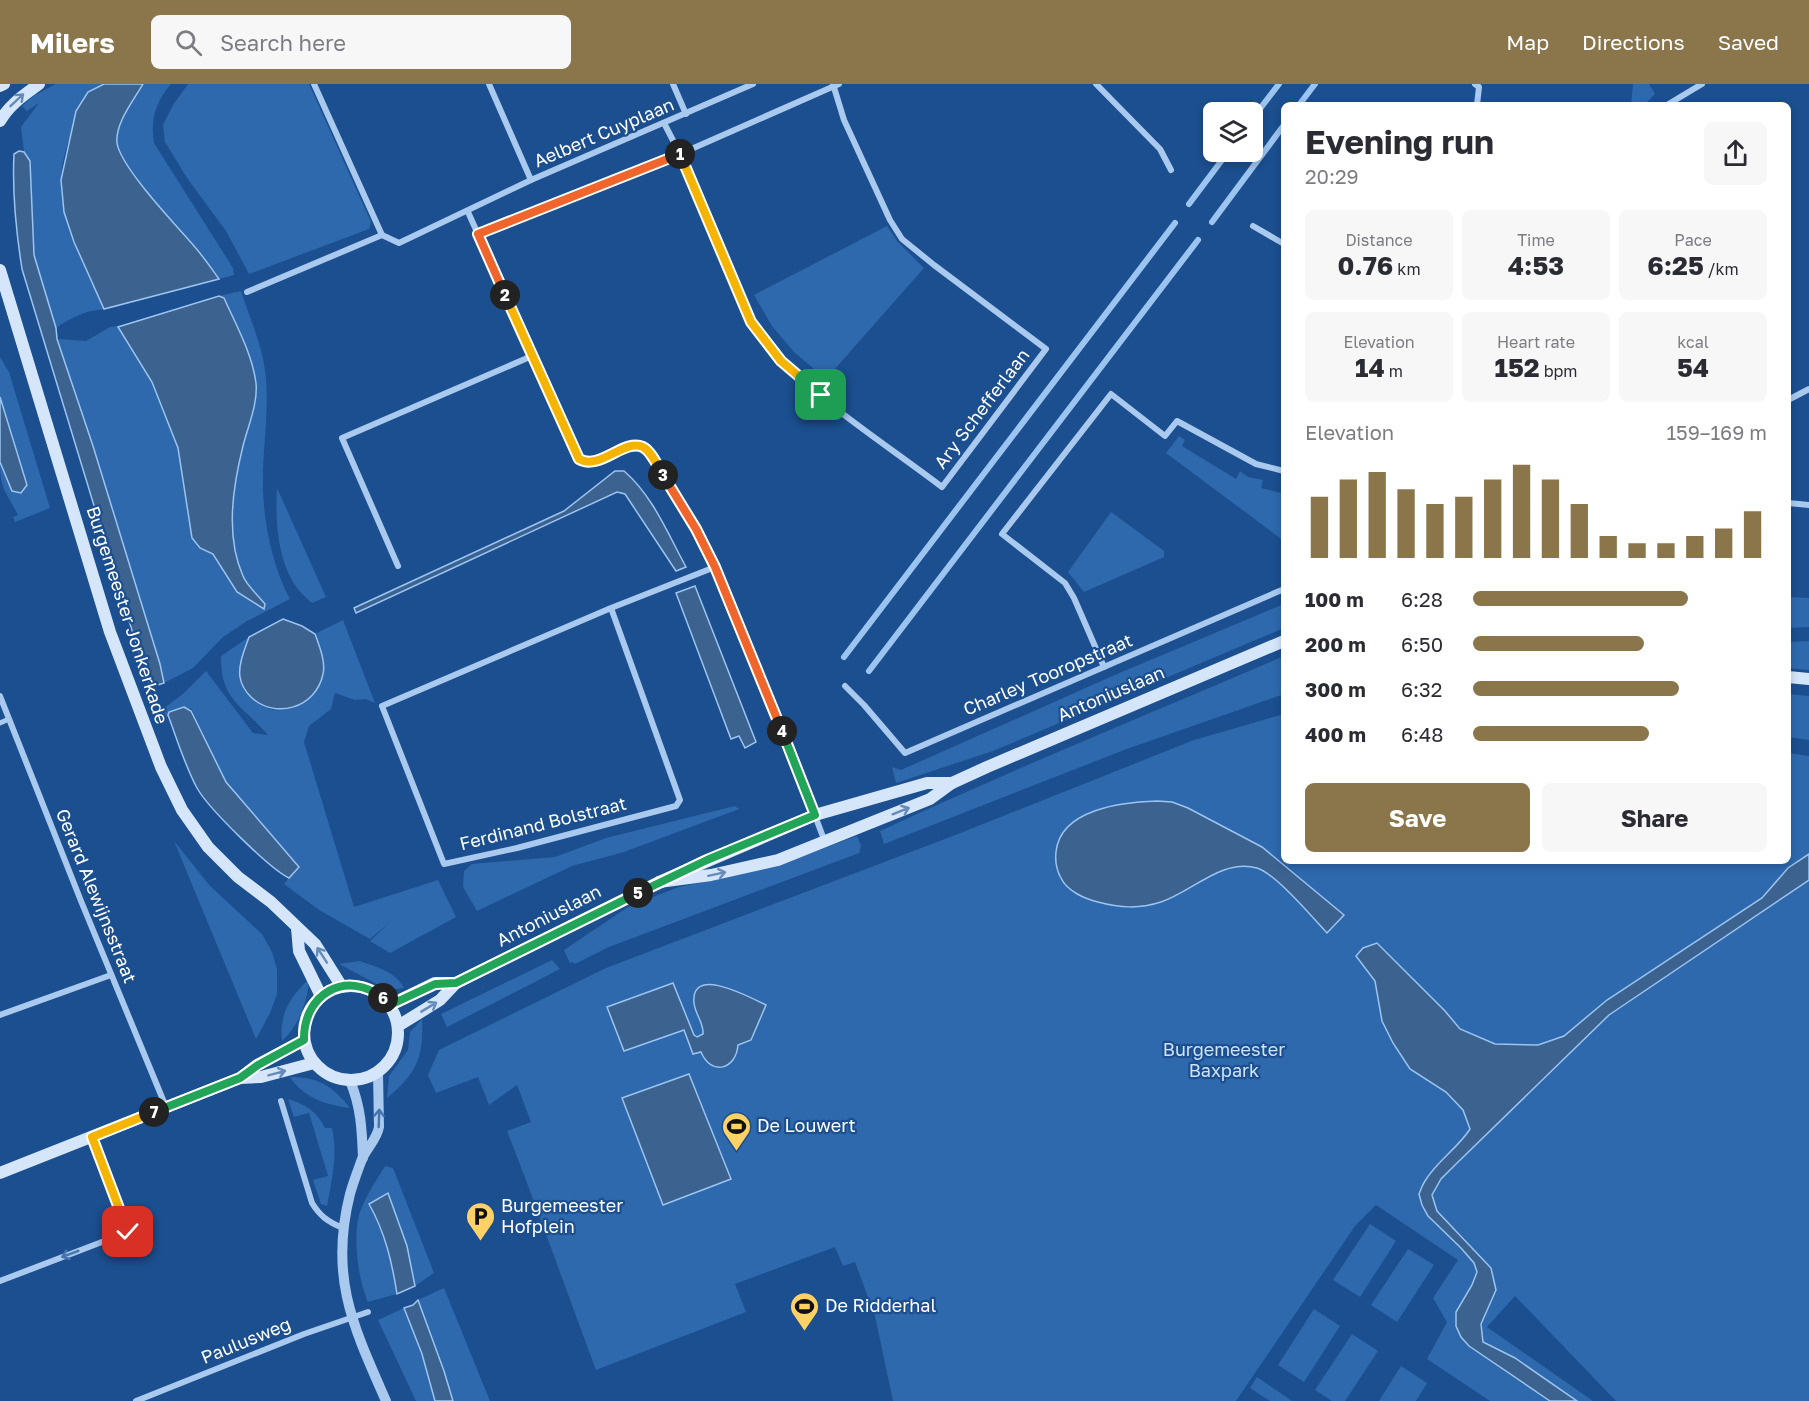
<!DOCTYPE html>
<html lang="en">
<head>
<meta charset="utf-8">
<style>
	body { margin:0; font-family:"Golos Text",sans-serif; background:#f7f7f7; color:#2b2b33; height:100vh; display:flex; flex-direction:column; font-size:22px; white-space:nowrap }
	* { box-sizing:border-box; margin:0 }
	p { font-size:20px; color:#7c7c81 }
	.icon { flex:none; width:33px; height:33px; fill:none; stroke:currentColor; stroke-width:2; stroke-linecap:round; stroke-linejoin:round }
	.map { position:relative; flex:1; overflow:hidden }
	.drawer { position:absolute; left:1281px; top:18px; width:510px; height:762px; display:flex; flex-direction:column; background:#fff; border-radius:9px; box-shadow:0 3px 9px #0003 }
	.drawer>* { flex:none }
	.buttons { position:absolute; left:1203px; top:18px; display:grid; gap:12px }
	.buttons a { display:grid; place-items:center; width:60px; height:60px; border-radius:9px; background:#fff; box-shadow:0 3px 9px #0003; font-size:30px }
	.pin { position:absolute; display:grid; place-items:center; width:51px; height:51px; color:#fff; margin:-26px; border-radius:12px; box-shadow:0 3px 9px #0006 }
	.km { position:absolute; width:30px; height:30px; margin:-15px; border-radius:50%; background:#222; color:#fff; font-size:16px; line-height:30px; text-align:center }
	.round { display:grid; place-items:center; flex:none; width:63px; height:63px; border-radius:9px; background:#f7f7f7 }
	.headline { display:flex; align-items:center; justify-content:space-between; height:102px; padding:0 24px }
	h1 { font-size:33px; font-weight:700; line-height:45px }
	.metrics { display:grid; grid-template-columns:repeat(3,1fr); gap:9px; height:102px; padding:6px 24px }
	.metrics div { display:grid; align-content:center; border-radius:9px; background:#f7f7f7; text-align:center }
	.metrics b { font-size:26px; font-weight:700 }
	.metrics small { font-size:16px; font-weight:400 }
	.metrics p { font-size:16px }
	.chart { height:168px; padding:12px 24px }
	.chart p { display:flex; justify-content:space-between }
	.chart svg { width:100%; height:108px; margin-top:6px; stroke:#8a764a; stroke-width:6 }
	.button { display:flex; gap:12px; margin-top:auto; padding:12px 24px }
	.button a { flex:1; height:69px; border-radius:9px; background:#8a764a; color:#fff; font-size:24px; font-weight:700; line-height:69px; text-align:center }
	.button a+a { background:#f7f7f7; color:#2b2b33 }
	ul { padding:0 24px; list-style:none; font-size:20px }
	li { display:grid; grid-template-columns:96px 72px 1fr; align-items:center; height:45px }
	li i { height:15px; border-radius:8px; background:#8a764a }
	header { display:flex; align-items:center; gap:36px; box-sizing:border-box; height:84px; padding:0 30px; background:#8a764a; color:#fff }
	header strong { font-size:28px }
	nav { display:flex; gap:33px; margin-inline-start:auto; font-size:21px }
	.search { width:420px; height:54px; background:#f7f7f7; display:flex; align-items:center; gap:15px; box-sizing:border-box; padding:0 21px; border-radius:9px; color:#7c7c81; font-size:22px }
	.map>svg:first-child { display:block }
	.green { fill:#2e69ad }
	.water { fill:#3c6290; stroke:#9cc4f0; stroke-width:1.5 }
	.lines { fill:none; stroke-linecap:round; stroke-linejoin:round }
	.stream { stroke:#9cc4f0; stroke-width:6 }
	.pedestrian { stroke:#a9c9ee; stroke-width:5 }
	.minor { stroke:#a9c9ee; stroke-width:6 }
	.tertiary { stroke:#a9c9ee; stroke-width:10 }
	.secondary { stroke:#d6e6fa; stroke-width:12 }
	.oneway { stroke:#668bba }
	.oneway2 { stroke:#4674ac }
	.split-1-casing { stroke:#fff; stroke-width:12 }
	.split-2-casing { stroke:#fff; stroke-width:12 }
	.split-3-casing { stroke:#fff; stroke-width:12 }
	.split-4-casing { stroke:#fff; stroke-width:12 }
	.split-5-casing { stroke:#fff; stroke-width:12 }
	.split-6-casing { stroke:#fff; stroke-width:12 }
	.split-7-casing { stroke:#fff; stroke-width:12 }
	.split-8-casing { stroke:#fff; stroke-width:12 }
	.split-1 { stroke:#f5b400; stroke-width:8 }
	.split-2 { stroke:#f0652b; stroke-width:8 }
	.split-3 { stroke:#f5b400; stroke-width:8 }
	.split-4 { stroke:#f0652b; stroke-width:8 }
	.split-5 { stroke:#22a559; stroke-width:8 }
	.split-6 { stroke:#22a559; stroke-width:8 }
	.split-7 { stroke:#22a559; stroke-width:8 }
	.split-8 { stroke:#f5b400; stroke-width:8 }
	.labels { text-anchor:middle; stroke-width:4.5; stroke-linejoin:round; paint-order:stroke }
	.street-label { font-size:18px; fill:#fff; stroke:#1b4f8f }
	.park-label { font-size:18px; fill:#cfe3fa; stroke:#1b4f8f }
	.poi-label { font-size:18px; fill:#fff; stroke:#1b4f8f; text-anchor:start }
</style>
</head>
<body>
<header>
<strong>Milers</strong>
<div class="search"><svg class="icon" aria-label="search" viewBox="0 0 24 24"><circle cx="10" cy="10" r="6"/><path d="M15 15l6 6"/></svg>Search here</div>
<nav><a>Map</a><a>Directions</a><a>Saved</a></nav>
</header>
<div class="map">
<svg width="1809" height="1317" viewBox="0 0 1809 1317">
	<rect width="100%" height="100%" fill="#1b4f8f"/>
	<g class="green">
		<path d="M56,0H104L88,8C77,36 61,67 61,98C61,142 86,185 104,225C84,227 72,233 56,244L34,171L30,77L24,68L21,43L39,19L27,27L22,22L35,11Z"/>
		<path d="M143,0H171C156,17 150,36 154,59L233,184L234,191L219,195C211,184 203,172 194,162C176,141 121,84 117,59C115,39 134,16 143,0Z"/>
		<polygon points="188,0 309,0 371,138 369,145 249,190 226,147 187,94 165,58 163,41 173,21"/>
		<polygon points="1633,0 1649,0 1655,10 1644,21 1631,21"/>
		<polygon points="887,142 897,157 924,184 826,295 794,268 772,242 754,211"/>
		<path d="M241,207C250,235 264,265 266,295C269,332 262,368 263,405C264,441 273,484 290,515L247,537L223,553L193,584L164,599L93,362L57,255L86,257L110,243L124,241L118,243L152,298L178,364L192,454L200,464L213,470L237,508L264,525L265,520C258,511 247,502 242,492C225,452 233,402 243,362C248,342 258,320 256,299C252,269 236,241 224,214L219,212Z"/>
		<path d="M0,273L9,288L50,424L15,438L13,433L18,431C6,407 0,406 0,378L12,407L27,401L0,313Z"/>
		<polygon points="1179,352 1185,356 1182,362 1236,395 1240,387 1248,393 1263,396 1261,404 1284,410 1284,457 1166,369"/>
		<path d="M277,404L326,513L312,519C278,494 275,444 277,404Z"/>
		<polygon points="1111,428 1164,467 1164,473 1084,508 1068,488"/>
		<polygon points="1788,513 1809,514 1809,543 1788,544"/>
		<polygon points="1284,520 1284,544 993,667 896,699 892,683 901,686 1117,590"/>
		<path d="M343,536L375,619L366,615L355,616L335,609L331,625L309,642L304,658L354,823L438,796L456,833L390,869L370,857L390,838L370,855L319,826L284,800L299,782L226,698L191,624L164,634L163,625L183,610L206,587L253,649L268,651C244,622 220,617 221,572L249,553C238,588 233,610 273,626L322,571L315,550Z"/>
		<polygon points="1809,557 1809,586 1788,584 1788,558"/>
		<path d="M1284,572V610L1124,666L884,760L880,747C1013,685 1149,630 1284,572Z"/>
		<polygon points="1788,610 1809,612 1809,656 1788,653"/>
		<path d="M1284,630V777H1788V669L1809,672V773L1768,807L1763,814L1705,851L1470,1045C1455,1068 1430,1084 1419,1110C1422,1117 1424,1125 1428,1132C1438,1146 1476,1171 1477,1188C1477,1193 1473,1201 1470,1205C1454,1228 1449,1239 1469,1262L1550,1317H1490L1427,1275L1447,1238L1433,1214L1458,1176L1376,1121L1355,1142L1236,1317H893L875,1232L855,1178L843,1182L835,1163L735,1200L746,1228L596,1286C566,1206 538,1126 507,1047L531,1038L517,1001L489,1021L478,993L436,1009L428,991L439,966L606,884L958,750L1194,656Z"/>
		<polygon points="735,722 739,725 624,768 572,782 477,827 463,803 464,787 472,780 555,773 606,754"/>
		<polygon points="857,752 861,762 859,769 609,863 575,880 573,878 570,879 564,866 628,823 653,813 679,803 770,784"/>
		<polygon points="174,757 210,802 262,850 272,868 277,885 277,910 270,929 256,955"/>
		<polygon points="1809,796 1809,1317 1616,1317 1515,1212 1487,1243 1593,1317 1577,1317 1515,1274 1483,1258 1481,1240 1496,1206 1465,1155 1437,1127 1432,1111 1441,1095 1456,1080 1609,931"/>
		<polygon points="552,876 560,885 447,943 441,930"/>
		<path d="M359,877C377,883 395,887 404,904L388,906L339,880Z"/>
		<path d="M309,895C308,917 298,943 282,957C279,930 290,913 309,895Z"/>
		<path d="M422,935C424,973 417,989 387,1014L389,992L408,966L410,948Z"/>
		<path d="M290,993C319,993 332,1002 350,1024C326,1021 304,1014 290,993Z"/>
		<path d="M288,1015C306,1020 317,1028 325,1044H332C338,1071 332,1095 327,1122L321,1120L313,1096L328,1092L309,1029L294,1033Z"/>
		<path d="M385,1082L393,1084L434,1189L415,1202C412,1182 407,1161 400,1141C396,1130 391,1120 388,1109L369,1120C385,1148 392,1178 397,1210L368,1218C358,1196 353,1155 359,1131C365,1113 376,1097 385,1082Z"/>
		<polygon points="1370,1140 1396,1157 1360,1213 1333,1196"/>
		<polygon points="1408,1165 1434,1181 1397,1238 1371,1221"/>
		<polygon points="444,1204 490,1317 453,1317 444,1287 418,1216"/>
		<polygon points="404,1224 422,1270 435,1317 416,1317 378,1236"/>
		<polygon points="1314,1225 1340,1242 1304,1298 1278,1281"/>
		<polygon points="1352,1250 1378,1267 1345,1317 1332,1317 1315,1306"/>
		<polygon points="1401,1282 1427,1299 1416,1317 1379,1317"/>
		<polygon points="1257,1293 1292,1317 1270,1317 1250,1304"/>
	</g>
	<g class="water">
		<path d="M104,0H143C134,16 115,39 117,59C121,84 176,141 194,162C203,172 211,184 219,195L104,225L74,158L64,128L61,96L76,27L88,8Z"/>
		<path d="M19,67L24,68L30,77L34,171L56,244L57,255L93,362L160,580L164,599L151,603L141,576L22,185C16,147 12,109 14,70Z"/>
		<path d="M219,212L224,214C236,241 252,269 256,299C258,320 248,342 243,362C233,402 225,452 243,492C247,502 258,511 265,520L264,525L237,508L213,470L200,464L192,454L178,364L152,298L118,243Z"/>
		<polygon points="0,313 27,401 21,409 12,407 0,378"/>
		<path d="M615,387H624C653,412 668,450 686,483L676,487L625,410L617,408L356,529L354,524L564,427Z"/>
		<polygon points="695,502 756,658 745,664 739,652 731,655 676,509"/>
		<path d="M283,535L302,542L315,550C319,561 326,578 323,590C316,624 275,636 251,613C246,608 241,600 240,593C238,580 245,565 249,553Z"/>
		<path d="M184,623L191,627L226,698L299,783L289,794C270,785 208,724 197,704C185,682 177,655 168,631L169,628Z"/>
		<path d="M1157,717L1172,718L1188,724L1262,763L1344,831L1327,849C1312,833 1276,790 1257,784C1222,774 1192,808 1161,818C1139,825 1120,824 1098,818C1085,815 1067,807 1061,794C1056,785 1055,777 1056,768C1060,725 1123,718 1157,717Z"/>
		<path d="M1809,770V796L1609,931L1456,1080L1441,1095L1432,1111L1437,1127L1491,1184L1496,1206L1481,1240L1483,1258L1515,1274L1577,1317H1550L1469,1262L1461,1253L1456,1242V1228L1472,1201L1477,1188L1474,1179L1461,1164L1428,1132L1422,1121L1419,1110C1421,1106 1422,1101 1425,1097C1437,1077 1458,1064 1470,1045L1463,1026L1446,1008L1410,985L1393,959L1382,937L1375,897L1356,872L1363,864L1377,859L1445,927L1460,945L1495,960L1538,961L1564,952L1607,916L1762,814L1788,784Z"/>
		<path d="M673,899L694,951L697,953L703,950C704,939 695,930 694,919C690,880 751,914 766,921L751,956L738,961C736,986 711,992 701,968L693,970L684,946L624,967L607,923Z"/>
		<polygon points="689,990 731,1095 663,1121 622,1014"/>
		<path d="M388,1109L407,1162L415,1202L397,1210C392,1178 385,1148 369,1120Z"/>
		<polygon points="418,1216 444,1287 453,1317 435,1317 422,1270 404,1224 413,1221"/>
	</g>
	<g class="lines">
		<g class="stream">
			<polyline points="1299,21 1315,0"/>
			<polyline points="1252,35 1279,0"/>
			<polyline points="1189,120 1228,68"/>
			<polyline points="1212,138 1284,41"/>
			<polyline points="844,573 1175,139"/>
			<polyline points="869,587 1198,156"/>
		</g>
		<polyline class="pedestrian" points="0,639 9,635"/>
		<g class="minor">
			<polyline points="489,0 531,96"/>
			<polyline points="673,0 686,30"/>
			<polyline points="1096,0 1160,65 1171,86"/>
			<polyline points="1475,0 1479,3 1477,21"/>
			<polyline points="1667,21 1702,0"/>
			<path d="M664,39L680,70L751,238C761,251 771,266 782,278C830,325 888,362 942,403L1046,265L934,181L902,155L890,136L844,36L833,0"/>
			<path d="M468,128L579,375L590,379L634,361L643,363L650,369C672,407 697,443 715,483C756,573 790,666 825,758"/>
			<polyline points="1253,142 1284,160"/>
			<polyline points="478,150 680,70 839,0"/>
			<polyline points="382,151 399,159 531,96 753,0"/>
			<polyline points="247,208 382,151 314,0"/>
			<polyline points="1788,316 1809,305"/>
			<polyline points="1788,419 1809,421"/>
			<polyline points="398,482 342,354 532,272"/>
			<polyline points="611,524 680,716 676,722 517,764 444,780 382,622 611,524 715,483"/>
			<polyline points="1104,583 1074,514 1065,499 1002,450 1111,310 1165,352 1177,337 1256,380 1284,387"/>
			<polyline points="845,602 864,621 905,669 1284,505"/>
			<polyline points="0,612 81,817 166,1023"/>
			<polyline points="0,931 111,891"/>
			<path d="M281,1017L312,1119C320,1132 328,1138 343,1144"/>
			<polyline points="0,1197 128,1148 92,1053"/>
			<polyline points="136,1317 304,1250 368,1228"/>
		</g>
		<g class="tertiary">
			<path d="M378,989L379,1043C377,1055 367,1064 362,1075C358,1086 353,1099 350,1110C329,1193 353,1242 386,1317"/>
			<path d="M350,997C361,1022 362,1047 363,1074"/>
		</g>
		<g class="secondary">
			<polyline points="0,2 4,0"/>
			<path d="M0,37C10,20 24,11 39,0"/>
			<polyline points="0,186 110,548 161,683 182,726 208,763 238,793 271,818 315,860 342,903"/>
			<polyline points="1788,593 1809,595"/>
			<polyline points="659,798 711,791 778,776 930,715 952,699 987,683 1284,557"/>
			<polyline points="297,844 299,867 321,912"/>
			<circle cx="351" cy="949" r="47"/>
			<polyline points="390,921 435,899 456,899"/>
			<polyline points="398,942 440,916 456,899 659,798 815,731 927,699 952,699"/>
			<polyline points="240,994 261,993 314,979"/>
			<polyline points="0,1089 240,994 257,981 304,956"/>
		</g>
	</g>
	<defs><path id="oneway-shaft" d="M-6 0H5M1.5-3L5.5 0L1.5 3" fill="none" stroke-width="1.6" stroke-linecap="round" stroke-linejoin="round" transform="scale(1.5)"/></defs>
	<g class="oneway">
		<use href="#oneway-shaft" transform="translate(17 16) rotate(-43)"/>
		<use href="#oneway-shaft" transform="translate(901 727) rotate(-22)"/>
		<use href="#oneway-shaft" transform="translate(717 790) rotate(-12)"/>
		<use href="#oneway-shaft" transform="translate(322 871) rotate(-123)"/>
		<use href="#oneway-shaft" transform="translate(429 923) rotate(-31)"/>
		<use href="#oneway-shaft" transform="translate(277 989) rotate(-15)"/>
	</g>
	<g class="oneway2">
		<use href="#oneway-shaft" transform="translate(379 1034) rotate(-88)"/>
		<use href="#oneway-shaft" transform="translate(70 1170) rotate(159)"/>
	</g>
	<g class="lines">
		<defs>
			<polyline id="split-1" points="680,70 751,238 781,277 821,311"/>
			<polyline id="split-2" points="505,211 478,150 680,70"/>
			<path id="split-3" d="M505,211L579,375C600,387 624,354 643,363C652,368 658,383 663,391"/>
			<polyline id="split-4" points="663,391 696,445 715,483 782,647"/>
			<polyline id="split-5" points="638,809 707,776 815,731 782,647"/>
			<polyline id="split-6" points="383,914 390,921 435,900 456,899 638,809"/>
			<path id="split-7" d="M154,1028L240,994L258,981L304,956C303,910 346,885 383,914"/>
			<polyline id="split-8" points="128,1148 92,1053 154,1028"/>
		</defs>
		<use href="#split-1" class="split-1-casing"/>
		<use href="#split-2" class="split-2-casing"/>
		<use href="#split-3" class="split-3-casing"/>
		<use href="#split-4" class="split-4-casing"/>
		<use href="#split-5" class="split-5-casing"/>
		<use href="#split-6" class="split-6-casing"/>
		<use href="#split-7" class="split-7-casing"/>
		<use href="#split-8" class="split-8-casing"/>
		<use href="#split-1" class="split-1"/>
		<use href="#split-2" class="split-2"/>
		<use href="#split-3" class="split-3"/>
		<use href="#split-4" class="split-4"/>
		<use href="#split-5" class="split-5"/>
		<use href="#split-6" class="split-6"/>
		<use href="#split-7" class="split-7"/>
		<use href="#split-8" class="split-8"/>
	</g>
	<defs>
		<symbol id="stadium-pin" viewBox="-11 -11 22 30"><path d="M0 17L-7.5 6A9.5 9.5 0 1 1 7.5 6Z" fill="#ffd166" stroke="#1b4f8f"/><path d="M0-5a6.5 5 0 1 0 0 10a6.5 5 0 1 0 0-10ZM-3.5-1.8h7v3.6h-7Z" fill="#111"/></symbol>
		<symbol id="parking-pin" viewBox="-11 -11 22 30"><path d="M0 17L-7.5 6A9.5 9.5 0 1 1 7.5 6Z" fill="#ffd166" stroke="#1b4f8f"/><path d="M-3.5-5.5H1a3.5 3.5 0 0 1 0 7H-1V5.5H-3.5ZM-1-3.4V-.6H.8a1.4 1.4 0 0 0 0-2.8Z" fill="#111"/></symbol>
	</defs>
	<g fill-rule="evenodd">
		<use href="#stadium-pin" x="720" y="1026" width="33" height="45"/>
		<use href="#parking-pin" x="464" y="1116" width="33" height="45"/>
		<use href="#stadium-pin" x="788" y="1206" width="33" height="45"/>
	</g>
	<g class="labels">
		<g class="street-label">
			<text transform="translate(604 49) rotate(-23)" y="6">Aelbert Cuyplaan</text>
			<text transform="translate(982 325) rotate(-53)" y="6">Ary Schefferlaan</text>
			<text transform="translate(127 531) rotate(72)" y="6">Burgemeester Jonkerkade</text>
			<text transform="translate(1048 591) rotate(-23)" y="6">Charley Tooropstraat</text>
			<text transform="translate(1111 610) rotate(-23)" y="6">Antoniuslaan</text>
			<text transform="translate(543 740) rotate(-14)" y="6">Ferdinand Bolstraat</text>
			<text transform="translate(96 812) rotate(68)" y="6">Gerard Alewijnsstraat</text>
			<text transform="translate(549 832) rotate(-27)" y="6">Antoniuslaan</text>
			<text transform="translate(246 1257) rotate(-22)" y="6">Paulusweg</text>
		</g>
		<g class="park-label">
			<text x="1224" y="972">Burgemeester<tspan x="1224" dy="21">Baxpark</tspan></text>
		</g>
		<g class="poi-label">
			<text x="757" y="1048">De Louwert</text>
			<text x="501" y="1128">Burgemeester<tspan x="501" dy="21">Hofplein</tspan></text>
			<text x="825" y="1228">De Ridderhal</text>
		</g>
	</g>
</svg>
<div class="buttons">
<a><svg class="icon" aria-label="layers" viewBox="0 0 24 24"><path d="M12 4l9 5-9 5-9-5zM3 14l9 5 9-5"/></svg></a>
</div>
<div class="pin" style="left:821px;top:311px;background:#1e9e55"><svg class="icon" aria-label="arrive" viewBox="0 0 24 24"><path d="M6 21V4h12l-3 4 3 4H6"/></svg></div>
<div class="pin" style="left:128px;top:1148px;background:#d93025"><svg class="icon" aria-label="check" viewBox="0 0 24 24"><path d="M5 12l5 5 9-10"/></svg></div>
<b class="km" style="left:680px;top:70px">1</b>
<b class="km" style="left:505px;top:211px">2</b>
<b class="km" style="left:663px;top:391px">3</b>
<b class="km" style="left:782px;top:647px">4</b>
<b class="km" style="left:638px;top:809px">5</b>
<b class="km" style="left:383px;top:914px">6</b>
<b class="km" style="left:154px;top:1028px">7</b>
<section class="drawer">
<div class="headline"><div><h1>Evening run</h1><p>20:29</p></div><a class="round"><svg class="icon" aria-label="share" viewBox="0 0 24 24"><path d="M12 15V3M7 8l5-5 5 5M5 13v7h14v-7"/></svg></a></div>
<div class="metrics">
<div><p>Distance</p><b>0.76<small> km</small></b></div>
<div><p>Time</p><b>4:53</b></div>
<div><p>Pace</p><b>6:25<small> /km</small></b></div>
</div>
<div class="metrics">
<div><p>Elevation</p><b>14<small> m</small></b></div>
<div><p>Heart rate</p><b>152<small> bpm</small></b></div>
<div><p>kcal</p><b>54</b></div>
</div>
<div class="chart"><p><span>Elevation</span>159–169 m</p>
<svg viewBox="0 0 160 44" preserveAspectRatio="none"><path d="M5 44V19M15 44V12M25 44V9M35 44V16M45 44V22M55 44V19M65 44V12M75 44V6M85 44V12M95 44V22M105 44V35M115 44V38M125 44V38M135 44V35M145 44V32M155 44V25"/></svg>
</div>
<ul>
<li><b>100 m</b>6:28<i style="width:73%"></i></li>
<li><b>200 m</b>6:50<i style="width:58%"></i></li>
<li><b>300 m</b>6:32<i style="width:70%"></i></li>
<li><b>400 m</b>6:48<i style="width:60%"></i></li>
</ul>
<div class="button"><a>Save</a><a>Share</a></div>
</section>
</div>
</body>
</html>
